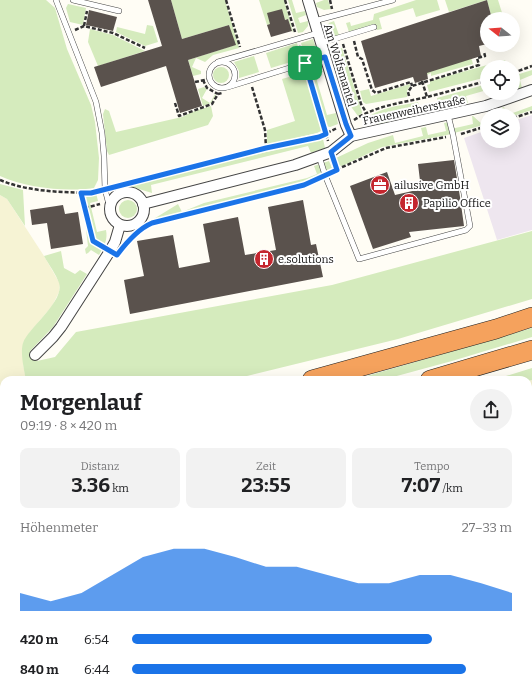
<!DOCTYPE html>
<html lang="de">
<head>
<meta charset="utf-8">
<style>
	body { margin:0; font-family:Bitter,serif; background:#f2f2f2; color:#202124; height:100vh; display:flex; flex-direction:column; font-size:15px; white-space:nowrap }
	* { box-sizing:border-box; margin:0 }
	p { font-size:13px; color:#757577 }
	.icon { flex:none; width:22px; height:22px; fill:none; stroke:currentColor; stroke-width:2; stroke-linecap:round; stroke-linejoin:round }
	.map { position:relative; flex:1; overflow:hidden }
	.panel { position:absolute; left:0px; top:376px; width:532px; height:316px; display:flex; flex-direction:column; background:#fff; border-radius:12px 12px 0 0; box-shadow:0 4px 16px #0002 }
	.panel>* { flex:none }
	.needle { width:26px; rotate:287deg }
	.buttons { position:absolute; left:480px; top:12px; display:grid; gap:8px }
	.buttons a { display:grid; place-items:center; width:40px; height:40px; border-radius:50%; background:#fff; box-shadow:0 4px 16px #0002; font-size:20px }
	.pin { position:absolute; display:grid; place-items:center; width:34px; height:34px; color:#fff; margin:-17px; border-radius:8px; box-shadow:0 2px 6px #0006 }
	.round { display:grid; place-items:center; flex:none; width:42px; height:42px; border-radius:21px; background:#f2f2f2 }
	.head { display:flex; align-items:center; justify-content:space-between; height:68px; padding:0 20px }
	h1 { font-size:22px; font-weight:700; line-height:30px }
	.figures { display:grid; grid-template-columns:repeat(3,1fr); gap:6px; height:68px; padding:4px 20px }
	.figures div { display:grid; align-content:center; border-radius:8px; background:#f2f2f2; text-align:center }
	.figures b { font-size:20px; font-weight:700 }
	.figures small { font-size:11px; font-weight:400 }
	.figures p { font-size:11px }
	.chart { height:112px; padding:8px 20px }
	.chart p { display:flex; justify-content:space-between }
	.chart svg { width:100%; height:72px; margin-top:4px; fill:#1a73e8; opacity:.7 }
	ul { padding:0 20px; list-style:none; font-size:13px }
	li { display:grid; grid-template-columns:64px 48px 1fr; align-items:center; height:30px }
	li i { height:10px; border-radius:5px; background:#1a73e8 }
	.map>svg:first-child { display:block }
	.industrial { fill:#eee6ef }
	.farmland { fill:#f6f3d4 }
	.green { fill:#d5ebbd }
	.building { fill:#5a524d }
	.lines { fill:none; stroke-linecap:round; stroke-linejoin:round }
	.lane-casing { stroke:#444; stroke-width:6 }
	.street-casing { stroke:#444; stroke-width:12 }
	.highway-casing { stroke:#222; stroke-width:20 }
	.path { stroke:#333; stroke-width:2.5; stroke-dasharray:4 2; stroke-linecap:butt }
	.lane { stroke:#fff; stroke-width:5 }
	.street { stroke:#fff; stroke-width:10 }
	.highway { stroke:#f5a25d; stroke-width:19 }
	.route-casing { stroke:#fff; stroke-width:8 }
	.route { stroke:#1a73e8; stroke-width:5 }
	.labels { text-anchor:middle; stroke-width:4; stroke-linejoin:round; paint-order:stroke }
	.street-label { font-size:11px; fill:#111; stroke:#fff }
	.poi-label { font-size:11px; fill:#111; stroke:#fff; text-anchor:start }
</style>
</head>
<body>
<div class="map">
<svg width="532" height="692" viewBox="0 0 532 692">
	<rect width="100%" height="100%" fill="#fffdf5"/>
	<polygon class="industrial" points="532,115 532,230 497,240 464,138 487,130 487,141 513,141 513,121"/>
	<g class="farmland">
		<polygon points="0,195 7,199 44,256 60,284 59,292 52,306 30,332 23,343 23,364 26,380 4,380 4,411 0,411"/>
		<polygon points="532,380 532,692 0,692 0,615 4,610 4,688 528,688 528,381"/>
	</g>
	<g class="green">
		<path d="M0,0H46L55,8L67,49L91,105L95,122L99,158L98,180L94,188C66,192 27,188 0,176Z"/>
		<polygon points="171,0 225,0 239,48 213,55 205,62 196,58 192,67 201,71 201,74 193,76 188,60 235,45 229,25 182,39"/>
		<polygon points="259,0 284,0 293,31 292,32 288,19 267,25"/>
		<polygon points="288,0 292,0 296,13 305,11 306,15 298,18 300,23 308,21 308,26 303,32 298,33"/>
		<polygon points="324,0 328,0 331,9 324,10 317,7 316,3"/>
		<polygon points="416,0 437,0 440,10 416,17 413,8 379,18 382,29 377,30 374,24 349,32 346,23 350,22 351,26 373,20 374,14"/>
		<polygon points="445,0 498,0 504,19 492,19 487,0 449,12"/>
		<polygon points="68,4 86,8 83,25 70,22 66,8"/>
		<path d="M334,21L339,35L327,39C324,29 324,24 334,21Z"/>
		<polygon points="147,25 153,26 158,42 145,46 116,32 117,27 145,34"/>
		<polygon points="90,29 113,35 145,51 98,66 88,42"/>
		<polygon points="313,39 318,54 305,58 301,43"/>
		<polygon points="297,43 301,59 271,68 266,53"/>
		<polygon points="342,48 362,112 362,113 358,116 346,100 354,97 344,66 335,68 333,60 340,58 337,49"/>
		<polygon points="254,56 259,72 239,78 239,71 234,62"/>
		<polygon points="471,57 473,64 431,76 431,73 427,75 426,70"/>
		<polygon points="505,60 507,67 487,67 487,77 429,92 427,85 430,84 430,81"/>
		<polygon points="314,65 319,66 323,72 315,74 327,115 336,113 338,124 330,127 326,126 308,67"/>
		<circle cx="221" cy="75" r="8"/>
		<polygon points="532,70 532,75 520,80 522,88 518,89 515,81 513,82 513,76"/>
		<polygon points="306,72 322,128 321,131 317,133 267,145 267,130 295,121 282,79"/>
		<polygon points="410,84 410,86 407,91 407,97 366,104 363,102 360,91 369,89 371,96"/>
		<polygon points="487,84 487,90 466,96 468,103 463,104 461,97 443,101 445,109 440,110 437,98"/>
		<polygon points="204,87 207,89 202,98 210,103 215,94 216,95 211,103 203,106 198,89"/>
		<path d="M418,102L422,114L416,116L414,108L388,115L389,123L377,124L363,121C378,107 400,106 418,102Z"/>
		<polygon points="211,106 213,116 208,125 109,155 107,151 103,114 105,109 109,111 116,132 182,117 192,112"/>
		<polygon points="532,106 532,110 513,116 513,115 500,115 502,108 504,107 507,115"/>
		<polygon points="472,116 473,116 483,125 447,135 382,147 342,166 338,165 336,158 368,143 393,135 395,143 423,136 421,128 426,127 428,135 446,131 444,123 449,122 451,129 473,124"/>
		<polygon points="320,139 323,139 325,148 311,153 308,146 151,185 152,193 129,186 131,185"/>
		<polygon points="329,161 332,168 331,171 305,182 152,220 178,204 182,212 204,203 307,178 317,174 314,166"/>
		<polygon points="0,184 23,190 25,226 7,199 0,195"/>
		<path d="M96,193L98,201L90,203L97,232L106,230C108,240 104,246 99,255L91,250L88,253L86,254L85,249L88,246L84,212L85,199L87,196Z"/>
		<circle cx="128" cy="209" r="9"/>
		<path d="M532,231V299L398,339L231,380H26C24,370 20,353 23,343C29,327 65,301 59,283C56,274 49,265 44,256L61,251L64,268L75,274L80,270L87,274L53,327L30,351L37,361L55,357L76,332L332,285Z"/>
		<polygon points="532,328 532,337 452,361 382,380 353,380"/>
		<polygon points="532,368 532,380 528,381 493,380"/>
	</g>
	<g class="building">
		<polygon points="148,0 171,0 182,39 229,25 236,45 188,60 202,106 180,113 166,66 101,87 94,67 162,46"/>
		<polygon points="487,0 492,19 487,19 487,44 479,46 481,56 427,73 428,79 415,83 413,77 375,88 361,41"/>
		<polygon points="282,9 285,20 288,19 292,31 271,37 267,25 270,24 267,13"/>
		<polygon points="89,10 117,17 113,31 86,25"/>
		<polygon points="454,160 460,197 464,226 409,232 411,237 373,249 350,186 387,172 395,195 421,189 418,164"/>
		<polygon points="303,200 311,245 316,244 323,277 130,314 124,280 144,276 137,241 173,235 179,268 210,262 203,224 238,217 245,255 276,250 268,207"/>
		<polygon points="63,205 65,214 78,212 83,244 51,249 47,223 32,225 30,210"/>
	</g>
	<g class="lines">
		<defs>
			<g id="lane">
				<polyline points="56,0 96,102 102,133 104,156 105,189 108,201 111,203"/>
				<polyline points="73,0 119,11"/>
				<polyline points="314,21 393,0"/>
				<polyline points="321,43 374,27"/>
				<circle cx="222" cy="75" r="13"/>
				<polyline points="218,62 318,33"/>
				<polyline points="228,87 325,57"/>
				<polyline points="319,156 325,175 359,259 466,230 470,226 453,135 448,115"/>
			</g>
			<g id="street">
				<polyline points="308,0 346,125 351,136"/>
				<circle cx="127" cy="209" r="17"/>
				<polyline points="143,204 295,165 331,152 351,136 486,106 532,90"/>
				<polyline points="35,355 53,337 61,327 110,251 115,242 120,225"/>
			</g>
			<g id="highway">
				<polyline points="312,380 496,329 532,317"/>
				<polyline points="430,380 532,350"/>
				<polyline points="0,454 4,453"/>
				<polyline points="0,488 4,488"/>
			</g>
		</defs>
		<use href="#lane" class="lane-casing"/>
		<use href="#street" class="street-casing"/>
		<use href="#highway" class="highway-casing"/>
		<g class="path">
			<polyline points="226,0 240,47"/>
			<polyline points="285,0 295,32"/>
			<polyline points="330,0 332,9"/>
			<polyline points="84,26 87,11"/>
			<polyline points="75,30 84,26 113,33 145,48"/>
			<polyline points="354,41 358,57 362,59 372,90 376,93 411,82 412,86"/>
			<polyline points="343,44 361,104 366,112"/>
			<polyline points="299,46 303,57"/>
			<polyline points="307,71 328,141"/>
			<polyline points="513,73 532,66"/>
			<polyline points="203,80 207,88 218,94"/>
			<polyline points="422,81 427,97"/>
			<polyline points="195,82 209,79"/>
			<polyline points="252,87 265,130 266,148"/>
			<polyline points="409,96 408,92 412,86 479,65 477,58 485,56 484,52"/>
			<polyline points="175,103 179,116 212,104 218,94 222,93"/>
			<polyline points="513,118 532,112"/>
			<path d="M354,120C377,105 402,103 427,97C447,92 467,86 487,81"/>
			<polyline points="461,134 487,126"/>
			<polyline points="331,172 386,148 446,137"/>
			<path d="M0,180C29,192 60,192 91,193L98,191"/>
			<polyline points="112,187 266,148 319,137 337,128"/>
			<polyline points="81,193 93,241 102,246"/>
			<polyline points="85,208 100,204"/>
			<polyline points="127,244 146,225 152,223 304,185 318,179"/>
		</g>
		<use href="#lane" class="lane"/>
		<use href="#street" class="street"/>
		<use href="#highway" class="highway"/>
	</g>
	<g class="lines">
		<defs>
			<path id="route" d="M325,57L346,124L351,136L331,152L337,170L304,185L152,223C138,229 126,243 117,255L93,241L81,193H91L266,148L319,137L326,134L305,63Z"/>
		</defs>
		<use href="#route" class="route-casing"/>
		<use href="#route" class="route"/>
	</g>
	<defs>
		<symbol id="office-disc" viewBox="-11 -11 22 22"><circle r="9.5" fill="#c4262e" stroke="#fff"/><path d="M-6-3h4V-5.5h4V-3h4V5H-6ZM-1-4.5V-3h2v-1.5ZM-6 0V1H6V0Z" fill="#fff"/></symbol>
		<symbol id="building-disc" viewBox="-11 -11 22 22"><circle r="9.5" fill="#c4262e" stroke="#fff"/><path d="M-4-6H4V6H1V3H-1V6H-4ZM-2.5-4.3h1.7v1.8h-1.7ZM.8-4.3h1.7v1.8H.8ZM-2.5-1h1.7V.8h-1.7ZM.8-1h1.7V.8H.8Z" fill="#fff"/></symbol>
	</defs>
	<g fill-rule="evenodd">
		<use href="#office-disc" x="369" y="174" width="22" height="22"/>
		<use href="#building-disc" x="398" y="192" width="22" height="22"/>
		<use href="#building-disc" x="253" y="248" width="22" height="22"/>
	</g>
	<g class="labels">
		<g class="street-label">
			<text transform="translate(340 65) rotate(73)" y="4">Am Wolfsmantel</text>
			<text transform="translate(414 110) rotate(-12)" y="4">Frauenweiherstraße</text>
		</g>
		<g class="poi-label">
			<text x="394" y="189">ailusive GmbH</text>
			<text x="423" y="207">Papilio Office</text>
			<text x="278" y="263">e.solutions</text>
		</g>
	</g>
</svg>
<div class="buttons">
<a><svg class="needle" viewBox="-14 -14 28 28"><path d="M0-13l5 13h-10z" fill="#e53935"/><path d="M0 13l5-13h-10z" fill="#757577"/></svg></a>
<a><svg class="icon" aria-label="locate" viewBox="0 0 24 24"><circle cx="12" cy="12" r="6"/><path d="M12 2v4M12 18v4M2 12h4M18 12h4"/></svg></a>
<a><svg class="icon" aria-label="layers" viewBox="0 0 24 24"><path d="M12 4l9 5-9 5-9-5zM3 14l9 5 9-5"/></svg></a>
</div>
<div class="pin" style="left:305px;top:63px;background:#1e9e55"><svg class="icon" aria-label="arrive" viewBox="0 0 24 24"><path d="M6 21V4h12l-3 4 3 4H6"/></svg></div>
<section class="panel">
<div class="head"><div><h1>Morgenlauf</h1><p>09:19 · 8 × 420 m</p></div><a class="round"><svg class="icon" aria-label="share" viewBox="0 0 24 24"><path d="M12 15V3M7 8l5-5 5 5M5 13v7h14v-7"/></svg></a></div>
<div class="figures">
<div><p>Distanz</p><b>3.36<small> km</small></b></div>
<div><p>Zeit</p><b>23:55</b></div>
<div><p>Tempo</p><b>7:07<small> /km</small></b></div>
</div>
<div class="chart"><p><span>Höhenmeter</span>27–33 m</p>
<svg viewBox="0 0 160 44" preserveAspectRatio="none"><path d="M0 44V33L10 38L20 33L30 22L40 11L50 6L60 6L70 11L80 17L90 17L100 22L110 27L120 27L130 22L140 22L150 27L160 33V44z"/></svg>
</div>
<ul>
<li><b>420 m</b>6:54<i style="width:79%"></i></li>
<li><b>840 m</b>6:44<i style="width:88%"></i></li>
</ul>
</section>
</div>
</body>
</html>
